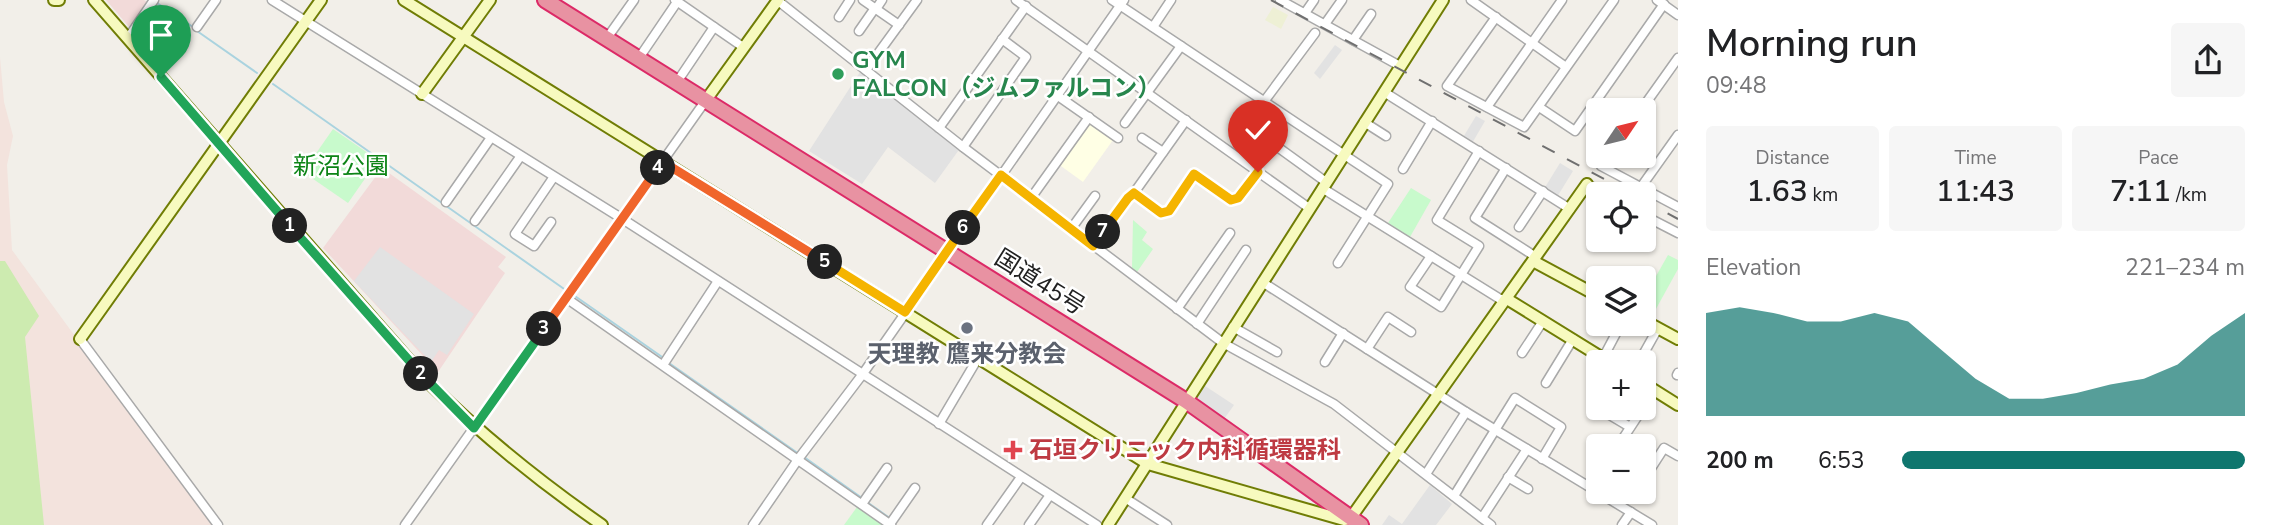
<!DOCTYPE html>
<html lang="en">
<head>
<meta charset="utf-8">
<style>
	body { margin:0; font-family:"Nunito Sans","Noto Sans JP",sans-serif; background:#f6f6f6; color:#202124; height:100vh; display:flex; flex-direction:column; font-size:26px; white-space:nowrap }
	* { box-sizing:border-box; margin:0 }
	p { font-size:23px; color:#757577 }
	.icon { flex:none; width:38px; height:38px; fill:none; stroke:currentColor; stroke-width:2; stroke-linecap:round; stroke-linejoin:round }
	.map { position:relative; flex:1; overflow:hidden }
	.panel { display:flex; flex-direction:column; background:#fff; width:595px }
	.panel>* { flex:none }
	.needle { width:46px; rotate:55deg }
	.controls { position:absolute; left:1586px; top:98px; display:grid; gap:14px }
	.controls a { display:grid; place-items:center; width:70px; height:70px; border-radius:7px; background:#fff; box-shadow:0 2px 5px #0004; font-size:35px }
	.pin { position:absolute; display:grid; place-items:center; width:60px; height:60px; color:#fff; margin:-72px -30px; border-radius:50% 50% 50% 0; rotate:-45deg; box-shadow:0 0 7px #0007 }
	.pin .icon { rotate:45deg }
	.km { position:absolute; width:35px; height:35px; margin:-18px; border-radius:50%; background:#222; color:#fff; font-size:19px; line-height:35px; text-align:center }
	.round { display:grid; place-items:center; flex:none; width:74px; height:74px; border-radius:7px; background:#f6f6f6 }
	.head { display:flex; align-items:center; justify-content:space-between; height:119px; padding:0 28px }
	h1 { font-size:38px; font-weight:600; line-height:52px }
	.stats { display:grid; grid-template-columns:repeat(3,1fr); gap:10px; height:119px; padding:7px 28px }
	.stats div { display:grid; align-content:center; border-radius:7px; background:#f6f6f6; text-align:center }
	.stats b { font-size:30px; font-weight:600 }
	.stats small { font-size:19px; font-weight:400 }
	.stats p { font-size:19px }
	.chart { height:196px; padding:14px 28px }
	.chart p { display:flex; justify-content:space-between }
	.chart svg { width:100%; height:126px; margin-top:7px; fill:#0f766e; opacity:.7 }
	ul { padding:0 28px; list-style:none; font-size:23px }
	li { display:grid; grid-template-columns:112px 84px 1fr; align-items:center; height:52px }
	li i { height:18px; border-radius:9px; background:#0f766e }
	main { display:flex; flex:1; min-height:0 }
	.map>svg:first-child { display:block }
	.commercial { fill:#f2dad9 }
	.education { fill:#ffffe5 }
	.military { fill:#f3e3dd }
	.farmland { fill:#eef0d5 }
	.grass { fill:#cdebb0 }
	.park { fill:#c8facc }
	.parking { fill:#e2e2e2 }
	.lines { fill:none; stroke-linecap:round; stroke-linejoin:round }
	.stream { stroke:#aad3df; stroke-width:2 }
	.street-casing { stroke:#a9a9a9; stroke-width:11 }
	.secondary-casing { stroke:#707d05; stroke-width:14 }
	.highway-casing { stroke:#dc2a67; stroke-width:18 }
	.street { stroke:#fff; stroke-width:8 }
	.secondary { stroke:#f7fabf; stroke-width:10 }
	.highway { stroke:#e892a2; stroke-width:14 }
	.rail { stroke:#707070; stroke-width:2; stroke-dasharray:14 14; stroke-linecap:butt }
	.split-1-casing { stroke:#fff; stroke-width:14 }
	.split-2-casing { stroke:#fff; stroke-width:14 }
	.split-3-casing { stroke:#fff; stroke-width:14 }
	.split-4-casing { stroke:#fff; stroke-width:14 }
	.split-5-casing { stroke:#fff; stroke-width:14 }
	.split-6-casing { stroke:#fff; stroke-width:14 }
	.split-7-casing { stroke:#fff; stroke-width:14 }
	.split-8-casing { stroke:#fff; stroke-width:14 }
	.split-1 { stroke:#22a559; stroke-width:9 }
	.split-2 { stroke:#22a559; stroke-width:9 }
	.split-3 { stroke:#22a559; stroke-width:9 }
	.split-4 { stroke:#f0652b; stroke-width:9 }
	.split-5 { stroke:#f0652b; stroke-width:9 }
	.split-6 { stroke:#f5b400; stroke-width:9 }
	.split-7 { stroke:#f5b400; stroke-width:9 }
	.split-8 { stroke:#f5b400; stroke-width:9 }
	.leisure-dot { fill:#2e9e5b; stroke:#fff; stroke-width:2.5 }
	.worship-dot { fill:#6b7280; stroke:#fff; stroke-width:2.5 }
	.health-dot { fill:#e0444e; stroke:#fff; stroke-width:2.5 }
	.labels { text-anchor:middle; stroke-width:5; stroke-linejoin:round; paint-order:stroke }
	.leisure-label { font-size:24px; font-weight:bold; fill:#27864d; stroke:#fff; text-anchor:start }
	.park-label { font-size:24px; fill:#0c8416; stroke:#fff }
	.street-label { font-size:24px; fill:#222; stroke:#fff }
	.worship-label { font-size:24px; font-weight:bold; fill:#5b616d; stroke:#fff }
	.health-label { font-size:24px; font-weight:bold; fill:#be3a42; stroke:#fff; text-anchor:start }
</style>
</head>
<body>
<main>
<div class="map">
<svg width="1678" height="525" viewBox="0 0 1678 525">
	<rect width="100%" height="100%" fill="#f2efe9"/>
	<g class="commercial">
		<polygon points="106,0 144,0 147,2 130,28"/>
		<polygon points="382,168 506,257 498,267 505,273 438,372 323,248"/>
	</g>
	<polygon class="education" points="1084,119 1113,140 1083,182 1054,161"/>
	<polygon class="military" points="0,57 4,102 13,136 7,165 12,250 213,525 0,525"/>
	<polygon class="farmland" points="1273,7 1288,15 1281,29 1265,20"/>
	<polygon class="grass" points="0,261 5,261 39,316 25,337 44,525 0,525"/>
	<g class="park">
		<polygon points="333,129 378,160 348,203 303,172"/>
		<polygon points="1411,188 1431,200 1410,237 1388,223"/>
		<polygon points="1133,220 1147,232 1142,240 1153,249 1137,272 1132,268"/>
		<polygon points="1668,255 1678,260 1678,269 1651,318 1643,315 1643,299"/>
		<polygon points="857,507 883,525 844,525"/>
	</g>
	<g class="parking">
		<polygon points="1335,45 1342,50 1320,79 1314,73"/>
		<polygon points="862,69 961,147 935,183 888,147 862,184 809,151"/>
		<polygon points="1476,116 1485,121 1471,145 1462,139"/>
		<polygon points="1560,163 1573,171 1557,197 1544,189"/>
		<polygon points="380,247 474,314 447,355 439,350 431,362 354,281"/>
		<polygon points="1202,384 1234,405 1224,419 1195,396"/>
		<polygon points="1430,485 1452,504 1436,525 1382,525 1389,515 1402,524"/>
	</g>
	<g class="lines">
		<g class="stream">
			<polyline points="157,3 193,27"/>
			<polyline points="197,31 257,73"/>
			<polyline points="273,84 567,291"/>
			<polyline points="572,294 665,359"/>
			<polyline points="669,363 799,454"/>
			<polyline points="804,457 862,498"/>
			<polyline points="867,502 891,519"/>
		</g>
		<defs>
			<g id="street">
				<polyline points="272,0 621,218 1097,525"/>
				<polyline points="675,0 743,47"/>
				<polyline points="777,0 963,147 1223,343 1334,404 1491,525"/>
				<polyline points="863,0 899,25"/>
				<polyline points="1016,0 1309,208"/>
				<polyline points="1112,0 1388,184 1338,263"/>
				<polyline points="1280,0 1400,66"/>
				<polyline points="1471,0 1566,67"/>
				<polyline points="1657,0 1678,15"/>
				<polyline points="876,9 882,0"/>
				<polyline points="1305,13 1314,0"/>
				<polyline points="839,17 850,0"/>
				<polyline points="1496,17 1447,86 1524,127 1614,0"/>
				<polyline points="1325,24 1342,0"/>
				<polyline points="197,27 216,0"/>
				<polyline points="1153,27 1171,0"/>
				<polyline points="859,31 875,8"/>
				<polyline points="128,38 154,0"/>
				<polyline points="607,38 634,0"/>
				<polyline points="1353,40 1371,14"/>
				<polyline points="639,58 677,2"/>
				<polyline points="866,70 917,0"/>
				<polyline points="677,82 714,27"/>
				<polyline points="1384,92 1570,209"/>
				<polyline points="1058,96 1118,138"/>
				<polyline points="1263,103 1315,33"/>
				<polyline points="1487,107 1562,0"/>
				<polyline points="1539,107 1575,131 1664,4"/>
				<polyline points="1641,110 1678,58"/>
				<polyline points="1364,122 1386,136"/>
				<polyline points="1125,123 1181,46"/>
				<polyline points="939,128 1026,6"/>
				<polyline points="1261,135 1326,182"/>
				<polyline points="1142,138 1163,152"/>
				<polyline points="963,147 1026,57 1002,39"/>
				<polyline points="1608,156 1601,166 1678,207"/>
				<polyline points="1506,168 1475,218 1536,257"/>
				<polyline points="1403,169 1432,121"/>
				<polyline points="1587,184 1606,194"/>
				<polyline points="1641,187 1678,135"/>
				<polyline points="1322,188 1500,299 1507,299"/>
				<polyline points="1134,193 1161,213 1169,210 1194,174 1232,200 1238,198 1258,172"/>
				<polyline points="1031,198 1089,117"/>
				<polyline points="446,202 490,139"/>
				<polyline points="1643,215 1678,233"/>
				<polyline points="475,221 520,157"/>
				<polyline points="551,222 534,246 515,234 553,178"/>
				<polyline points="1519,227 1543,191"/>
				<polyline points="1071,229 1095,196"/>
				<polyline points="1093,246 1128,198 1134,193 1186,120"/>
				<polyline points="1431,256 1410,287 1441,307 1479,246 1437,220 1479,151"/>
				<polyline points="1262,282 1466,412 1652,525"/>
				<polyline points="566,298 891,525"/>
				<polyline points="1177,309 1230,233"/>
				<polyline points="1197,324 1246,250"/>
				<polyline points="1233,327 1277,352"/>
				<polyline points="80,339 218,525"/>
				<polyline points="1367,349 1388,317 1411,332"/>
				<polyline points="1522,353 1543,321"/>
				<polyline points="1603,358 1621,324"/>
				<polyline points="1325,362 1343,333"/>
				<polyline points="1639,362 1658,328"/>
				<polyline points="663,365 718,281"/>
				<polyline points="1677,375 1678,373"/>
				<polyline points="1546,383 1573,339"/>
				<polyline points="1643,407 1654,390"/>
				<polyline points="1598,408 1630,427"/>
				<polyline points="939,424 978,358"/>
				<polyline points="1618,446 1643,408"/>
				<polyline points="1426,474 1466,412"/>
				<polyline points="1643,474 1646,476 1664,448 1678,456"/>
				<polyline points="1508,477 1528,489"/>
				<polyline points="1454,496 1515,398 1561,427 1542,459"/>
				<polyline points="1125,498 1167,525"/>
				<polyline points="862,504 887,468"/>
				<polyline points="1482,518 1527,449"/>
				<polyline points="890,524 915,488"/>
				<polyline points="405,525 706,100"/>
				<polyline points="753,525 799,458 862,375 1124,0"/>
				<polyline points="987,525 1021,477"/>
				<polyline points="1029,525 1050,495"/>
				<polyline points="1622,525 1631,512"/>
			</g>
			<g id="secondary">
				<polyline points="54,0 59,0"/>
				<path d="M94,0L430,384C484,437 540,482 602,525"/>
				<polyline points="404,0 1148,464 1344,520 1350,519 1587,184"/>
				<polyline points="422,94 490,0"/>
				<polyline points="706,100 778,0"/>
				<polyline points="1533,261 1598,296"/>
				<polyline points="1507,299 1609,362"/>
				<polyline points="1643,320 1678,339"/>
				<polyline points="80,339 321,0"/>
				<polyline points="1643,383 1678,405"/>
				<polyline points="1108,525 1443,0"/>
			</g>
			<polyline id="highway" points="545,0 1186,401 1361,525"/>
		</defs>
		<use href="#street" class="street-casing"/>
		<use href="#secondary" class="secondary-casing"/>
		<use href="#highway" class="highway-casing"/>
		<use href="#street" class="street"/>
		<use href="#secondary" class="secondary"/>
		<use href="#highway" class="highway"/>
		<g class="rail">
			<polyline points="1271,0 1632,194"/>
			<polyline points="1643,200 1678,219"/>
		</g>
	</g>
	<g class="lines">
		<defs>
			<polyline id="split-1" points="161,77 290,226"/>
			<polyline id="split-2" points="290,226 421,374"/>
			<polyline id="split-3" points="421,374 474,428 544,329"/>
			<polyline id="split-4" points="544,329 658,168"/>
			<polyline id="split-5" points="658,168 663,162 825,262"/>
			<polyline id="split-6" points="825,262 905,312 963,228"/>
			<polyline id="split-7" points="963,228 1001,175 1093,246 1103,232"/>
			<polyline id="split-8" points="1103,232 1128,198 1134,193 1161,213 1169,211 1194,174 1231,200 1238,198 1258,172"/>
		</defs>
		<use href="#split-1" class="split-1-casing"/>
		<use href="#split-2" class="split-2-casing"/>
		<use href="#split-3" class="split-3-casing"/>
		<use href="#split-4" class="split-4-casing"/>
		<use href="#split-5" class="split-5-casing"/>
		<use href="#split-6" class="split-6-casing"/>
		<use href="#split-7" class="split-7-casing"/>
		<use href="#split-8" class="split-8-casing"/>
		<use href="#split-1" class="split-1"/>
		<use href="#split-2" class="split-2"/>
		<use href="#split-3" class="split-3"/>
		<use href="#split-4" class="split-4"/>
		<use href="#split-5" class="split-5"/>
		<use href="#split-6" class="split-6"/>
		<use href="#split-7" class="split-7"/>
		<use href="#split-8" class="split-8"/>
	</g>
	<circle class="leisure-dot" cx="838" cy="74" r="7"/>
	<circle class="worship-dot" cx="967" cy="328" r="7"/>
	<path class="health-dot" d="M1009.5 439.5h7v7h7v7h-7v7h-7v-7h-7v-7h7z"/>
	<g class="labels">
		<g class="leisure-label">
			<text x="852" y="68">GYM<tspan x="852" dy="28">FALCON（ジムファルコン）</tspan></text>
		</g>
		<g class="park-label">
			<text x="341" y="174">新沼公園</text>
		</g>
		<g class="street-label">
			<text transform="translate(1040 282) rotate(32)" y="8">国道45号</text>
		</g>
		<g class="worship-label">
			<text x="967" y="362">天理教 鷹来分教会</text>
		</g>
		<g class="health-label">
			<text x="1029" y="458">石垣クリニック内科循環器科</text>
		</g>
	</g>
</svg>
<div class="controls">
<a><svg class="needle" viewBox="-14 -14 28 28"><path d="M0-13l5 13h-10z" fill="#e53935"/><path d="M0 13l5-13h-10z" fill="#757577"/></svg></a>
<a><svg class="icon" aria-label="locate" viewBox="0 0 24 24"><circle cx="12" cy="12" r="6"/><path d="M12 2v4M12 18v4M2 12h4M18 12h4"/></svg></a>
<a><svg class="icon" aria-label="layers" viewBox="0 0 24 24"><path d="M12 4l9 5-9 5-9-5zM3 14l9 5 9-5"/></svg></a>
<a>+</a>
<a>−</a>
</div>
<div class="pin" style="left:161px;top:77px;background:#1e9e55"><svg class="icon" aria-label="arrive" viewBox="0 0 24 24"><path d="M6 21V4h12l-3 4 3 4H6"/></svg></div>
<div class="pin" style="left:1258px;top:172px;background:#d93025"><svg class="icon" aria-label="check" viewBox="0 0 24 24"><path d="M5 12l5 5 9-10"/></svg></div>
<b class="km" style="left:290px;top:226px">1</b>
<b class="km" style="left:421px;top:374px">2</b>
<b class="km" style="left:544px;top:329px">3</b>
<b class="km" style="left:658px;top:168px">4</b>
<b class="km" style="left:825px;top:262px">5</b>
<b class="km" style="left:963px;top:228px">6</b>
<b class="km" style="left:1103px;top:232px">7</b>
</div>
<section class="panel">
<div class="head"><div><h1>Morning run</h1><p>09:48</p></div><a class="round"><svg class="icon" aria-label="share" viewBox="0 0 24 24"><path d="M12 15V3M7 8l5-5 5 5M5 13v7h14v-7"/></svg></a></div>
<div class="stats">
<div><p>Distance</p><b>1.63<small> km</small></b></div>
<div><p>Time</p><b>11:43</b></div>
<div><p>Pace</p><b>7:11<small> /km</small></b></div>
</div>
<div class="chart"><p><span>Elevation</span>221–234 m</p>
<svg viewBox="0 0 160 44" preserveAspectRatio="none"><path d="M0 44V8L10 6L20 8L30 11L40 11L50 8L60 11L70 21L80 31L90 38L100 38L110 36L120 33L130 31L140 26L150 16L160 8V44z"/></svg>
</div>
<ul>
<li><b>200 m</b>6:53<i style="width:100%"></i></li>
</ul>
</section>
</main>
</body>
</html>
